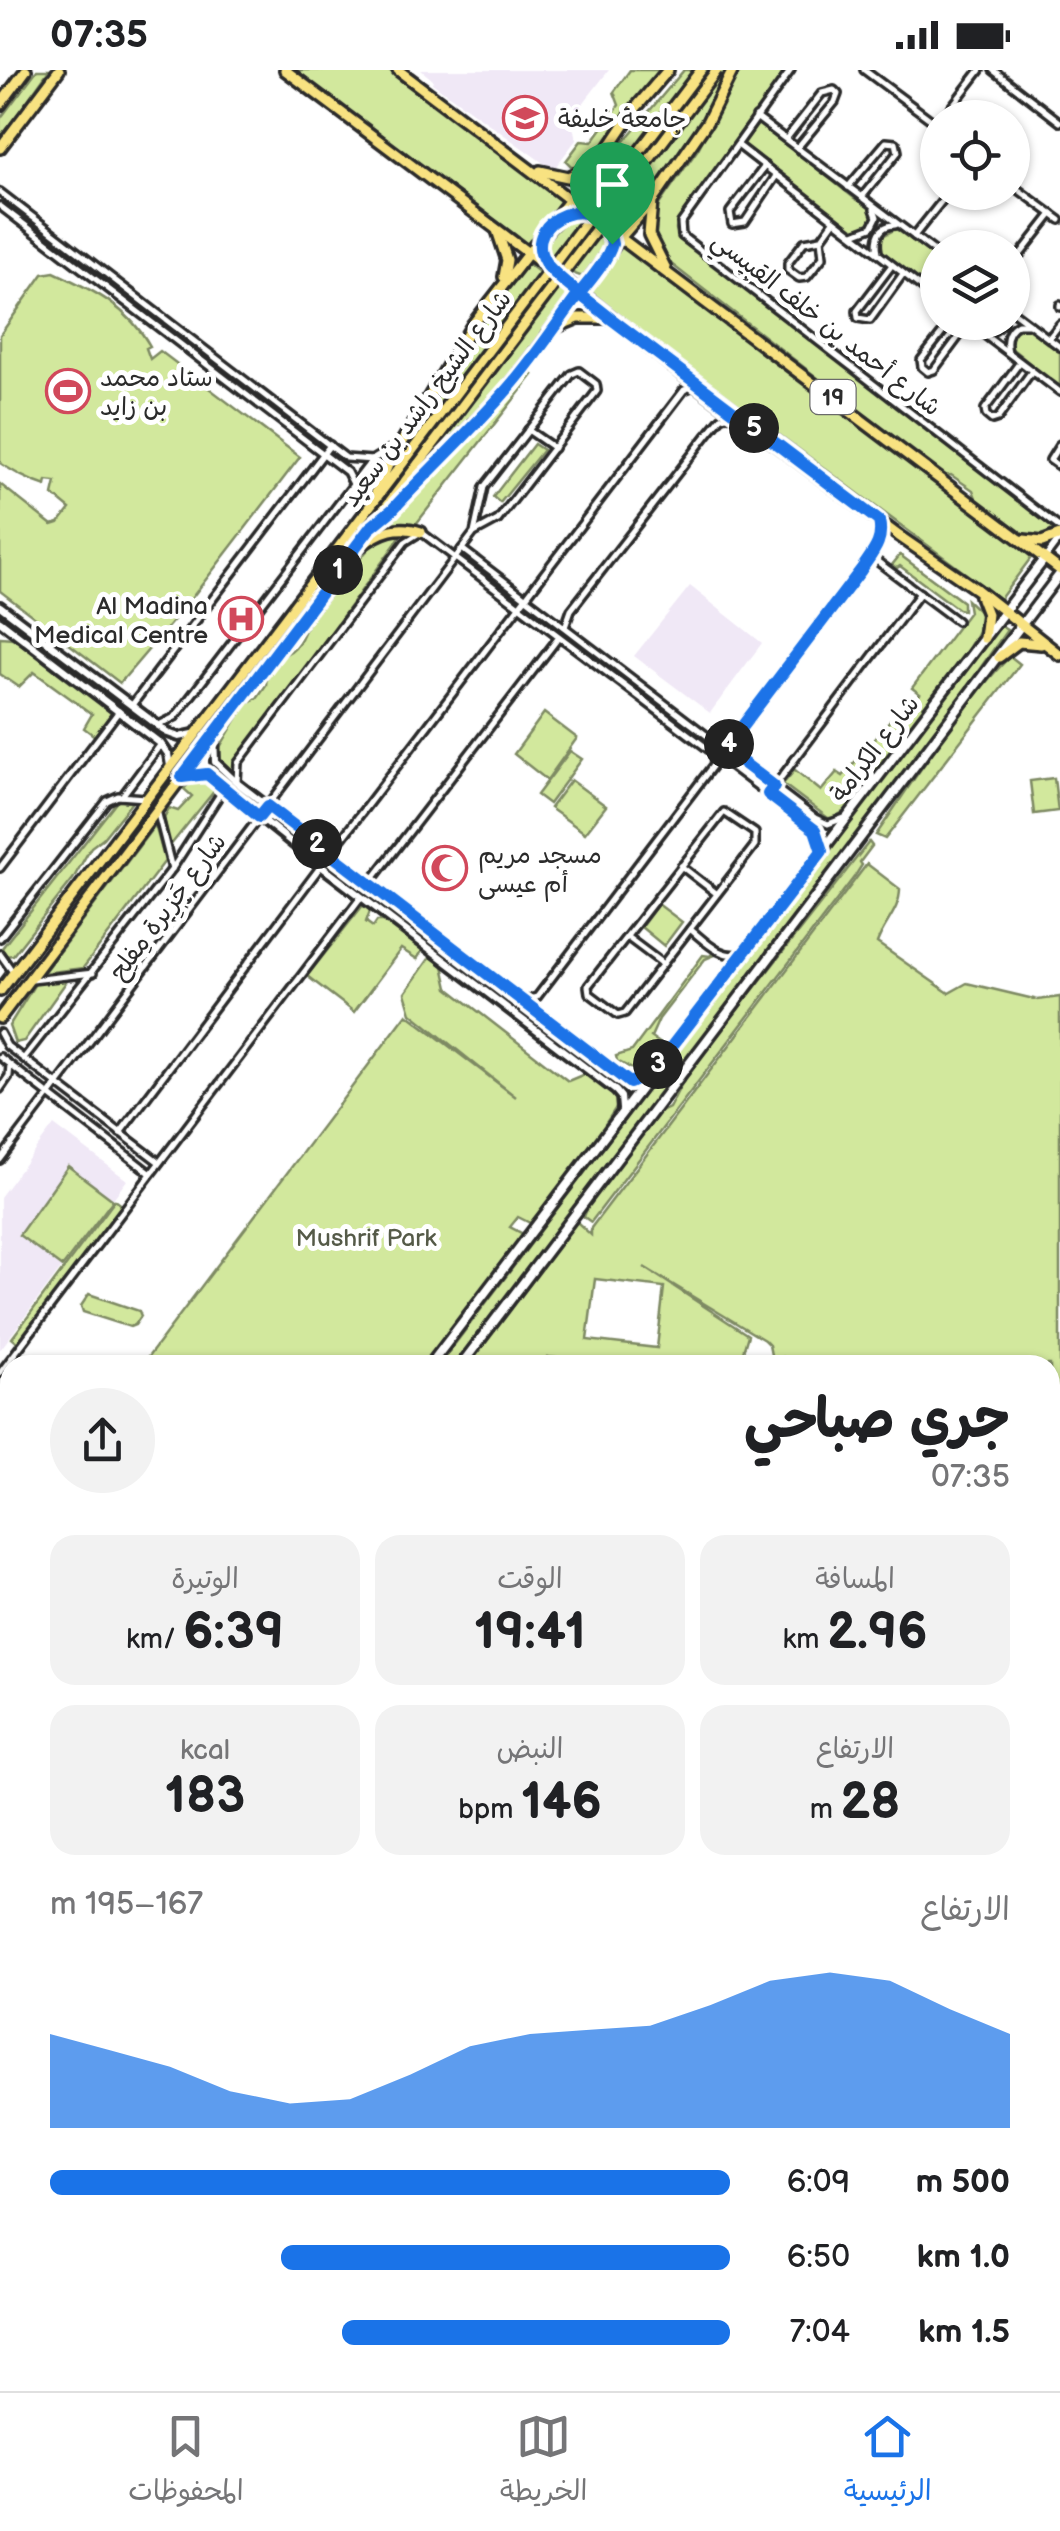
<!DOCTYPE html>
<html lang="ar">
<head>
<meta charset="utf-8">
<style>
	body { margin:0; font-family:"Balsamiq Sans","Playpen Sans Arabic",sans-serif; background:#f2f2f2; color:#202124; direction:rtl; height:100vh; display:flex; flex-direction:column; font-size:38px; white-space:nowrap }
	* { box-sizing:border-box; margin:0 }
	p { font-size:32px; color:#757577 }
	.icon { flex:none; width:55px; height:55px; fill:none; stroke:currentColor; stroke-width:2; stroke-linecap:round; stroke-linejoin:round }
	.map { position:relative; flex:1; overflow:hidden; direction:ltr }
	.panel { position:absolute; left:0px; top:1285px; width:1060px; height:1038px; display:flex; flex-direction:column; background:#fff; border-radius:30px 30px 0 0; box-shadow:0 2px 8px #0004; direction:rtl }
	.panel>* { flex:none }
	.controls { position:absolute; left:920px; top:30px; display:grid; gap:20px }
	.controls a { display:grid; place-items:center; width:110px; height:110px; border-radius:50%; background:#fff; box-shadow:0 2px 8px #0004; font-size:50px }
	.pin { position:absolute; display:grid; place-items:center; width:85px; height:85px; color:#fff; margin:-102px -42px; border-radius:50% 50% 50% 0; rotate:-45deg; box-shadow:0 0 10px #0007 }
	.pin .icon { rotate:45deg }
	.km { position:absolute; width:50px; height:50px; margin:-25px; border-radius:50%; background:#222; color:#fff; font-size:28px; line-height:50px; text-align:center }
	.round { display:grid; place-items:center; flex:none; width:105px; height:105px; border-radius:52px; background:#f2f2f2 }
	.overview { display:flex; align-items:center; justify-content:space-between; height:170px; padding:0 50px }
	h1 { font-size:55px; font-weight:700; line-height:75px }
	.stats { display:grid; grid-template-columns:repeat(3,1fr); gap:15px; height:170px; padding:10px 50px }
	.stats div { display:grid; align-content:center; border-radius:25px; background:#f2f2f2; text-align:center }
	.stats b { font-size:50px; font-weight:700 }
	.stats small { font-size:28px; font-weight:400 }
	.stats p { font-size:28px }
	.chart { height:280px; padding:20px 50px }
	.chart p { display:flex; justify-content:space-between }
	.chart svg { width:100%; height:180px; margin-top:10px; fill:#1a73e8; opacity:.7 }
	ul { padding:0 50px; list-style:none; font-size:32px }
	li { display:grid; grid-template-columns:160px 120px 1fr; align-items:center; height:75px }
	li i { height:25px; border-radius:12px; background:#1a73e8 }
	.status { display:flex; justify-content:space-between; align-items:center; height:70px; padding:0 50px; background:#fff; direction:ltr }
	.status svg { height:28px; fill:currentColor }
	.dock { display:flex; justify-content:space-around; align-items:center; height:140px; border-top:2px solid #e0e0e0; background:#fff; font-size:28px; color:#757577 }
	.dock a { display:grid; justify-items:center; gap:5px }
	.dock .on { color:#1a73e8 }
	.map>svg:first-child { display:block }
	.built { fill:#f0e8f6 }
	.green { fill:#d2e89d; stroke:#7e8a64; stroke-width:2.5; fill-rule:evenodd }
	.water { fill:#96caf3; stroke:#6b8aa3; stroke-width:2.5 }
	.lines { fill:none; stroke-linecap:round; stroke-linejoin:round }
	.minor-casing { stroke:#2b2b2b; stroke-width:12 }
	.tertiary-casing { stroke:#2b2b2b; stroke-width:14 }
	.secondary-casing { stroke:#2b2b2b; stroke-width:15 }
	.primary-casing { stroke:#2b2b2b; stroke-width:16 }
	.minor { stroke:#fff; stroke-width:5 }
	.tertiary { stroke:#fff; stroke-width:6 }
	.secondary { stroke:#fff; stroke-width:8 }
	.primary { stroke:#f8e281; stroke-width:9 }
	.primary-bridge-casing { stroke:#2b2b2b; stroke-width:16; stroke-linecap:butt }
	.primary-bridge { stroke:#f8e281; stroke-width:9 }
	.route-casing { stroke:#fff; stroke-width:20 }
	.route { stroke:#1a73e8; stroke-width:12 }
	.labels { text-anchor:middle; stroke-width:10; stroke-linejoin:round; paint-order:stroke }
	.shield { fill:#fff; stroke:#6b6b6b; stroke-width:2.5 }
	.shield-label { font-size:22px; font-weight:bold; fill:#2b2b2b }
	.poi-label { font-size:25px; fill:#2b2b2b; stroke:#fff; text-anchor:start }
	.street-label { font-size:25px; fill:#2b2b2b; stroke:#fff }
	.park-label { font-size:25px; fill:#555a48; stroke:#fff }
</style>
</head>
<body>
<div class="status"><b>07:35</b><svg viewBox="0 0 49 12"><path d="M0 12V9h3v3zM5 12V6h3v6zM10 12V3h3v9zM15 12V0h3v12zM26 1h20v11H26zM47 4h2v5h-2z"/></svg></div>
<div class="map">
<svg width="1060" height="2321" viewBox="0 0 1060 2321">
	<rect width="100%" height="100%" fill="#fff"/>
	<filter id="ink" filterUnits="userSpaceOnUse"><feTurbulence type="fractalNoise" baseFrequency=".01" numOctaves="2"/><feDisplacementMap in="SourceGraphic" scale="20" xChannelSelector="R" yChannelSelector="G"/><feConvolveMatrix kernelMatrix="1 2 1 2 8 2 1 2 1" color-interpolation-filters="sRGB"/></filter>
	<g filter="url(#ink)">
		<g class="built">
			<polygon points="421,0 609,0 568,53 574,60 576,70 553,100 432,13 433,10"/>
			<polygon points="690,516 762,573 710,643 634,586"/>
			<polygon points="54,1055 127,1110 0,1280 0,1127"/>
		</g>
		<g class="green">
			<polygon points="37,0 49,0 0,69 0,49"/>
			<polygon points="295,0 389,0 562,129 529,175"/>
			<polygon points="630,0 663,0 587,96 574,99 566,91 581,71 592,72 619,35 614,22"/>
			<polygon points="684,0 729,0 689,73 622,162 576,128"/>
			<polygon points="739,0 790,0 679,152 676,159 679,168 1050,454 1053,459 1040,470 1032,470 976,428 973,420 951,405 944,406 666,190 652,166 656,139 698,79"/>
			<path d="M754,54H761L854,128L869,136C877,150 868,162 852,160C825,140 796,119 772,96C762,86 749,86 742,73Z"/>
			<polygon points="571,145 608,170 609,174 583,207 572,203 542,181 543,175"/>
			<polygon points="896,159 937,188 937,224 883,183 879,172 881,167"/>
			<polygon points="621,176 1033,485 1000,529 587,222"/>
			<polygon points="527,193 572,227 473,351 426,393 441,375 418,356 461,278"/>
			<path d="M54,202C93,220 128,237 150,276L146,278L150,289L160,281L300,387L184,538L120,613L0,521V414L52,455L59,453L70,439L53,425L56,412L47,411L46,416C27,410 14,402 0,393V265L43,204Z"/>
			<polygon points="1026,256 1060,281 1060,318 1010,277 1013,263"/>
			<polygon points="525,301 533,305 416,454 391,453 406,429 477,357"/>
			<polygon points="534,374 543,380 500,433 493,427"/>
			<path d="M403,461L396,473L229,702L219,692L220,677L246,633L257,628L266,615L267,605L281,585C297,582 303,566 308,551L376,470Z"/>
			<polygon points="900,485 963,532 963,540 958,539 900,496 897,498 892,495"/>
			<polygon points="967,530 983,545 981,556 965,584 847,739 834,748 828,748 783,714 795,700 821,721 837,702 843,706 897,642 904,644 920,624 912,618 969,542"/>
			<polygon points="0,542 146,653 144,655 0,547"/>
			<polygon points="999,555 1007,560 950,641 455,1295 439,1295"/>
			<polygon points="0,567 13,568 112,642 96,667 84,658 92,644 34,602 19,617 0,604"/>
			<path d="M1010,586L1020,594L885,769L876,765C918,704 958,639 1010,586Z"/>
			<polygon points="544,643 577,668 547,710 514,684"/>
			<polygon points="570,681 582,689 549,734 537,725"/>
			<polygon points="203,708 215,720 170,776 164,748 169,738 178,741 192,726 184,719 193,709"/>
			<polygon points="1054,708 1058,741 1034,744 1030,711"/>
			<polygon points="571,710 606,736 585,763 550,738"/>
			<polygon points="118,730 132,732 103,768 91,777 73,809 13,885 6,886 2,878"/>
			<polygon points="268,743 274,746 576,979 567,976 533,952 268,748"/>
			<polygon points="155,755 165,791 83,898 43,903"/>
			<path d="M869,772L872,776L860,792L862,795L855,806L591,1152L584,1147C593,1118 639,1069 659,1043L669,1038L681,1015L724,957Z"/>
			<path d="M867,794L900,819C900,840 884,853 877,873L949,923L967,913L1038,930L1060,927V1610L1050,1602V1295H785L782,1287L772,1290L769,1275L764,1270L644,1197L748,1265L739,1295H612L547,1287L545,1295H469L577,1152L591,1165V1158ZM595,1209L664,1217L657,1278L587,1270Z"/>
			<polygon points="364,834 371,838 366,852 373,857 377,851 388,851 419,873 422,881 417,889 401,879 354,942 307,906"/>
			<polygon points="658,834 682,852 664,876 641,857"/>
			<polygon points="714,881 715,885 705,889 659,949 651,967 661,974 640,1003 617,991 616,986 632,981 703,885 710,886"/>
			<polygon points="433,883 442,891 448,918 568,1011 587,1003 617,1026 617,1036 576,1099 530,1153 518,1147 510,1157 523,1164 424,1295 142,1295 407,944 516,1027 411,943 405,923"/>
			<polygon points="69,908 24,971 15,973 9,956 36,912"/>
			<polygon points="68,1096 113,1130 62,1197 19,1165"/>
			<polygon points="115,1130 123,1136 19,1274 12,1268"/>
			<polygon points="89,1224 139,1241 141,1246 135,1255 130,1257 83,1242 81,1236"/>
			<polygon points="398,2312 580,2312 578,2316 584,2321 391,2321"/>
			<polygon points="628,2313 628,2312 810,2313 804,2321 619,2321"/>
		</g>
		<polygon class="water" points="1057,1361 1060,1361 1060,1446 1050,1444 1050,1374"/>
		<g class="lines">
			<defs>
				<g id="minor">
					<polyline points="791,0 681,153 682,166 1060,458"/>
					<polyline points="864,0 938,55"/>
					<polyline points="993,0 1060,52"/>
					<polyline points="756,47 938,184"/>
					<polyline points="943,48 980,0"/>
					<polyline points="786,69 822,23 834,20 838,24 835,32 797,78"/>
					<polyline points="739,76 938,230"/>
					<polyline points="765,96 730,142 732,154 745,152 776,106"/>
					<polyline points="1012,115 1060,150"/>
					<polyline points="848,117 886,72 896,73 898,82 862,127"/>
					<polyline points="0,122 346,388 372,390"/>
					<polyline points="0,136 347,402 353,414"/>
					<polyline points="854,164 872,157 877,147 874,139"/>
					<polyline points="914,166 949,122"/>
					<polyline points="821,169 823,187 807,207 799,208 788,200 788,193 804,172 821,169 834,151"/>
					<path d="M878,182C875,168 879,155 895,155"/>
					<polyline points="892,195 857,241 858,248 870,250 903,204"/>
					<polyline points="1012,195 1052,144"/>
					<polyline points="1060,235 1060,237"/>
					<polyline points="1012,241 1060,277"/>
					<polyline points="951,252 921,290 922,297 928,302 934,300 969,253"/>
					<polyline points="970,254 1060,322"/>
					<polyline points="983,261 995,260 1003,252"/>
					<polyline points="1049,268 1060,254"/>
					<path d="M1008,282C1005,270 1007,260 1018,254H1029"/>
					<polyline points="1020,292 985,339 986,345 992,350 998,348 1032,301"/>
					<polyline points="528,360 554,378"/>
					<polyline points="1060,374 1050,390 1060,397"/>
					<polyline points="462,479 815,748 828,754 844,748"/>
					<polyline points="870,486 957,551"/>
					<polyline points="1045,488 1060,468"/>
					<polyline points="565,557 571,540 707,365 721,348 730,344"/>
					<polyline points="132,635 330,375"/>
					<polyline points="157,656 175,647 372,390 397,375"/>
					<polyline points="725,679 880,472 880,454"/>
					<polyline points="237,711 238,693 405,472 421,462 810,756 819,765 822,778"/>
					<polyline points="768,725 920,523"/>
					<polyline points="122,726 161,674"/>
					<polyline points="157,740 172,799"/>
					<polygon points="724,742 755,763 755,775 625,943 618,945 589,923 588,916"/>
					<polyline points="330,784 684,320 696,315"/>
					<polyline points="681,796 716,823"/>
					<polyline points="0,798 119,641"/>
					<polyline points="369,814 559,567"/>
					<path d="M690,859C706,872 720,889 743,884"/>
					<polyline points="627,867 663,894"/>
					<polyline points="0,868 107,731 118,726 146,728"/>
					<polyline points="0,884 13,902"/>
					<polyline points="32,910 93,903"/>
					<polyline points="523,931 537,927 714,694 713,684"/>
					<polyline points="0,963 7,976 159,1092"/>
					<polyline points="0,987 150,1103"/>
					<polyline points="24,988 172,799 224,718"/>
					<polyline points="0,1019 9,1006 10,995"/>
					<polyline points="120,1063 321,796"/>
					<polyline points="0,1090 474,463 484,417 572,304 579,301 596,314 597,321 498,450 474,463"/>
					<polyline points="0,1303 361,827"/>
					<polyline points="0,1452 10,1459"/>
					<polyline points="0,1505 10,1513"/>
					<polyline points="0,1563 10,1570"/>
					<polyline points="0,1754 10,1741"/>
					<polyline points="0,1816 10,1803"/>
					<polyline points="0,1950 10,1936"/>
					<polyline points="1050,2047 1060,2055"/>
					<polyline points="0,2089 10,2076"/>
					<polyline points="0,2107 10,2115"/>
					<polyline points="1050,2185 1060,2193"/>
					<polyline points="0,2201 10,2209"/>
					<polyline points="128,2312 139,2321"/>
					<polyline points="231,2312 243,2321"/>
					<polyline points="925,2312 937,2321"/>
					<polyline points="20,2321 26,2312"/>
					<polyline points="255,2321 262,2312"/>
					<polyline points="331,2321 338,2312"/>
					<polyline points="858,2321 864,2312"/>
				</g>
				<g id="tertiary">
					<polyline points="0,536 168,663 179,667 193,664"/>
					<polyline points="0,551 161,674 168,684 170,696"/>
					<polyline points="214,664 215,692 237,713 623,1010 636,1012 651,1003"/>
					<polyline points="183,706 200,703 215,711 321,796 616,1021 621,1027 622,1039"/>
					<polyline points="1050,1626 1060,1633"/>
					<polyline points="1050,1643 1060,1651"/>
				</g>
				<g id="secondary">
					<polyline points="430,1295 1045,488"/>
					<polyline points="461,1295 1060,504"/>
					<polyline points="0,1417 10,1425"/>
					<polyline points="0,1435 10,1443"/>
					<polyline points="0,1870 10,1858"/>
					<polyline points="0,1899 10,1886"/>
					<polyline points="1050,2005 1060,1991"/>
					<polyline points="1050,2028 1060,2014"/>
					<polyline points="1050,2212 1060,2220"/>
					<polyline points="1050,2230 1060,2238"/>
					<polyline points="0,2240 10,2247"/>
					<polyline points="0,2257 10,2265"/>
					<polyline points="73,2312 85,2321"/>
					<polyline points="97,2312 108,2321"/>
					<polyline points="362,2321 368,2312"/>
					<polyline points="381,2321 387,2312"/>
					<polyline points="816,2321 822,2312"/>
					<polyline points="833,2321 839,2312"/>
				</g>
				<g id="primary">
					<polyline points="285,0 580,222 696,315 899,466 976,519 1060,585"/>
					<polyline points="398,0 1060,500"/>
					<polyline points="0,35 26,0"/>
					<polyline points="0,78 59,0"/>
					<polyline points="540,101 568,107 591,97"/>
					<polyline points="652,131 649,165 665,197"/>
					<polyline points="497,160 507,190 504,207"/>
					<polyline points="556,257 578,248 608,248"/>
					<polyline points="376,422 388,395 473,254 598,94 634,40 668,0"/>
					<polyline points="380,450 507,320 620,168 653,130 707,52 733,0"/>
					<polyline points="1024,470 1042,472 1060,465"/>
					<path d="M362,475C381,461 398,454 421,462"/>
					<polyline points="980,526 987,544 984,568"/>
					<polyline points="999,587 1019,572 1041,574"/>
					<polyline points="0,921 409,385"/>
					<polyline points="0,948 419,393"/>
				</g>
			</defs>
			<use href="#minor" class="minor-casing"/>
			<use href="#tertiary" class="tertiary-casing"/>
			<use href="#secondary" class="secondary-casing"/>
			<use href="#primary" class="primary-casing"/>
			<use href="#minor" class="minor"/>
			<use href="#tertiary" class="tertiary"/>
			<use href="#secondary" class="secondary"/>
			<use href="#primary" class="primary"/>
			<defs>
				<g id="primary-bridge">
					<polyline points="409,385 701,0"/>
					<polyline points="419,393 717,0"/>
				</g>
			</defs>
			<use href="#primary-bridge" class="primary-bridge-casing"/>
			<use href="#primary-bridge" class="primary-bridge"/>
		</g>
	</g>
	<g class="lines" filter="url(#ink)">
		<defs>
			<path id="route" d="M612,174C606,194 586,214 574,231C551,262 530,295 504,323C468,364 428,401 392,440L370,458L182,707L207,704L259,747L268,736L630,1013L652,1002L822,781L815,760L768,724L774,716L725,679L861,500C872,483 884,472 879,451L610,248C594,234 555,208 545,192C519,150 601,114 612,174"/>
		</defs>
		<use href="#route" class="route-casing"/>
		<use href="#route" class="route"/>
	</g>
	<defs>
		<symbol id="university-ring" viewBox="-11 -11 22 22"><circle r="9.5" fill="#fff" stroke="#d1495b" stroke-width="1.5"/><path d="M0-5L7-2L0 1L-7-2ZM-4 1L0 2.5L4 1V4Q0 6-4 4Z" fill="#d1495b"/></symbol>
		<symbol id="stadium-ring" viewBox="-11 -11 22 22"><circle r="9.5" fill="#fff" stroke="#d1495b" stroke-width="1.5"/><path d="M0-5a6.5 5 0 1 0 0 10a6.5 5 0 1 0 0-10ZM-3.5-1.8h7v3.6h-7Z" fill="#d1495b"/></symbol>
		<symbol id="hospital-ring" viewBox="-11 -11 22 22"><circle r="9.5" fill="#fff" stroke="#d1495b" stroke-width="1.5"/><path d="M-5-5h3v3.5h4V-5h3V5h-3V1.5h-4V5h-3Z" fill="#d1495b"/></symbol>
		<symbol id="mosque-ring" viewBox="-11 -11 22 22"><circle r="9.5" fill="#fff" stroke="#d1495b" stroke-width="1.5"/><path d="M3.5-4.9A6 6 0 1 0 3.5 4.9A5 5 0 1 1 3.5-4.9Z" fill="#d1495b"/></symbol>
	</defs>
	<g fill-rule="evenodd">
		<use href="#university-ring" x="500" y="23" width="50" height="50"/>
		<use href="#stadium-ring" x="43" y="296" width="50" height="50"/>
		<use href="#hospital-ring" x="216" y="524" width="50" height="50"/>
		<use href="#mosque-ring" x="420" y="773" width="50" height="50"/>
	</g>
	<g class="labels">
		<rect class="shield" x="810.5" y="310" width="45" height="34" rx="8"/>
		<g class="shield-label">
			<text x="833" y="335">19</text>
		</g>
		<g class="poi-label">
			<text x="558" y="57">جامعة خليفة</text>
			<text x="100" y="316">ستاد محمد<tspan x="100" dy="29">بن زايد</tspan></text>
			<text x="208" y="544" text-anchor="end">Al Madina<tspan x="208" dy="29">Medical Centre</tspan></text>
			<text x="478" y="793">مسجد مريم<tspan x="478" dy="29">أم عيسى</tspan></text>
		</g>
		<g class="street-label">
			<text transform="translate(827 253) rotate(38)" y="9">شارع أحمد بن خلف القبيسي</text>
			<text transform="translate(426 328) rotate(-53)" y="9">شارع الشيخ راشد بن سعيد</text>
			<text transform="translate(874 678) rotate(-52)" y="9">شارع الكرامة</text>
			<text transform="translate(167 836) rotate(-53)" y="9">شارع جَزِيرة مِفلِح</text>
		</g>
		<g class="park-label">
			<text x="366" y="1176">Mushrif Park</text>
		</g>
	</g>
</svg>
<div class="controls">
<a><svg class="icon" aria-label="locate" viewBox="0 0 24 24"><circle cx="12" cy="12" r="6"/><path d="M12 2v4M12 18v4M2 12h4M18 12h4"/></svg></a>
<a><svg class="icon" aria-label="layers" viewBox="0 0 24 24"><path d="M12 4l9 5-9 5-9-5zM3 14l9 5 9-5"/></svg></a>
</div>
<div class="pin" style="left:612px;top:174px;background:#1e9e55"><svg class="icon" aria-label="arrive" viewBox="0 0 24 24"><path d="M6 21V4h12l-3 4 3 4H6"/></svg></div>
<b class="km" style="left:338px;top:500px">1</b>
<b class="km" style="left:317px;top:774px">2</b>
<b class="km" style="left:658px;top:994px">3</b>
<b class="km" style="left:729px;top:674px">4</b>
<b class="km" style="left:754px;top:358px">5</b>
<section class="panel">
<div class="overview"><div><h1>جري صباحي</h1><p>07:35</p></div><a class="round"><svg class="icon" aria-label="share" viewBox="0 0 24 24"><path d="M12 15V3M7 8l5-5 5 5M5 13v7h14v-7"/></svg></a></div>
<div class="stats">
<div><p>المسافة</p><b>2.96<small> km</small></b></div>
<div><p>الوقت</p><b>19:41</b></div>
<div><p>الوتيرة</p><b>6:39<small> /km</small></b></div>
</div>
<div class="stats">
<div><p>الارتفاع</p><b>28<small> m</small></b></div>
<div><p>النبض</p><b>146<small> bpm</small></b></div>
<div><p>kcal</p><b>183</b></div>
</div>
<div class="chart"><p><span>الارتفاع</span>167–195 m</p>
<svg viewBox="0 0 160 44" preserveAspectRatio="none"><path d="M0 44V21L10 25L20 29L30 35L40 38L50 37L60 31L70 24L80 21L90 20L100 19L110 14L120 8L130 6L140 8L150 15L160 21V44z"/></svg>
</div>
<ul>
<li><b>500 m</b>6:09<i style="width:100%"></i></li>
<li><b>1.0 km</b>6:50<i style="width:66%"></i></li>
<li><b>1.5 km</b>7:04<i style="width:57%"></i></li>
</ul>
</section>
</div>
<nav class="dock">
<a class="on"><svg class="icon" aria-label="home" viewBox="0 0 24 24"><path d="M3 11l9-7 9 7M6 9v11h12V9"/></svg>الرئيسية</a>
<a><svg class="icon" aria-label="map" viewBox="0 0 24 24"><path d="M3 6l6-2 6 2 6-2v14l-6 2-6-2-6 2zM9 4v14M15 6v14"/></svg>الخريطة</a>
<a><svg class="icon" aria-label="saved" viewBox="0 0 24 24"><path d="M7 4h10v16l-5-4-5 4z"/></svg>المحفوظات</a>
</nav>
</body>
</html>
